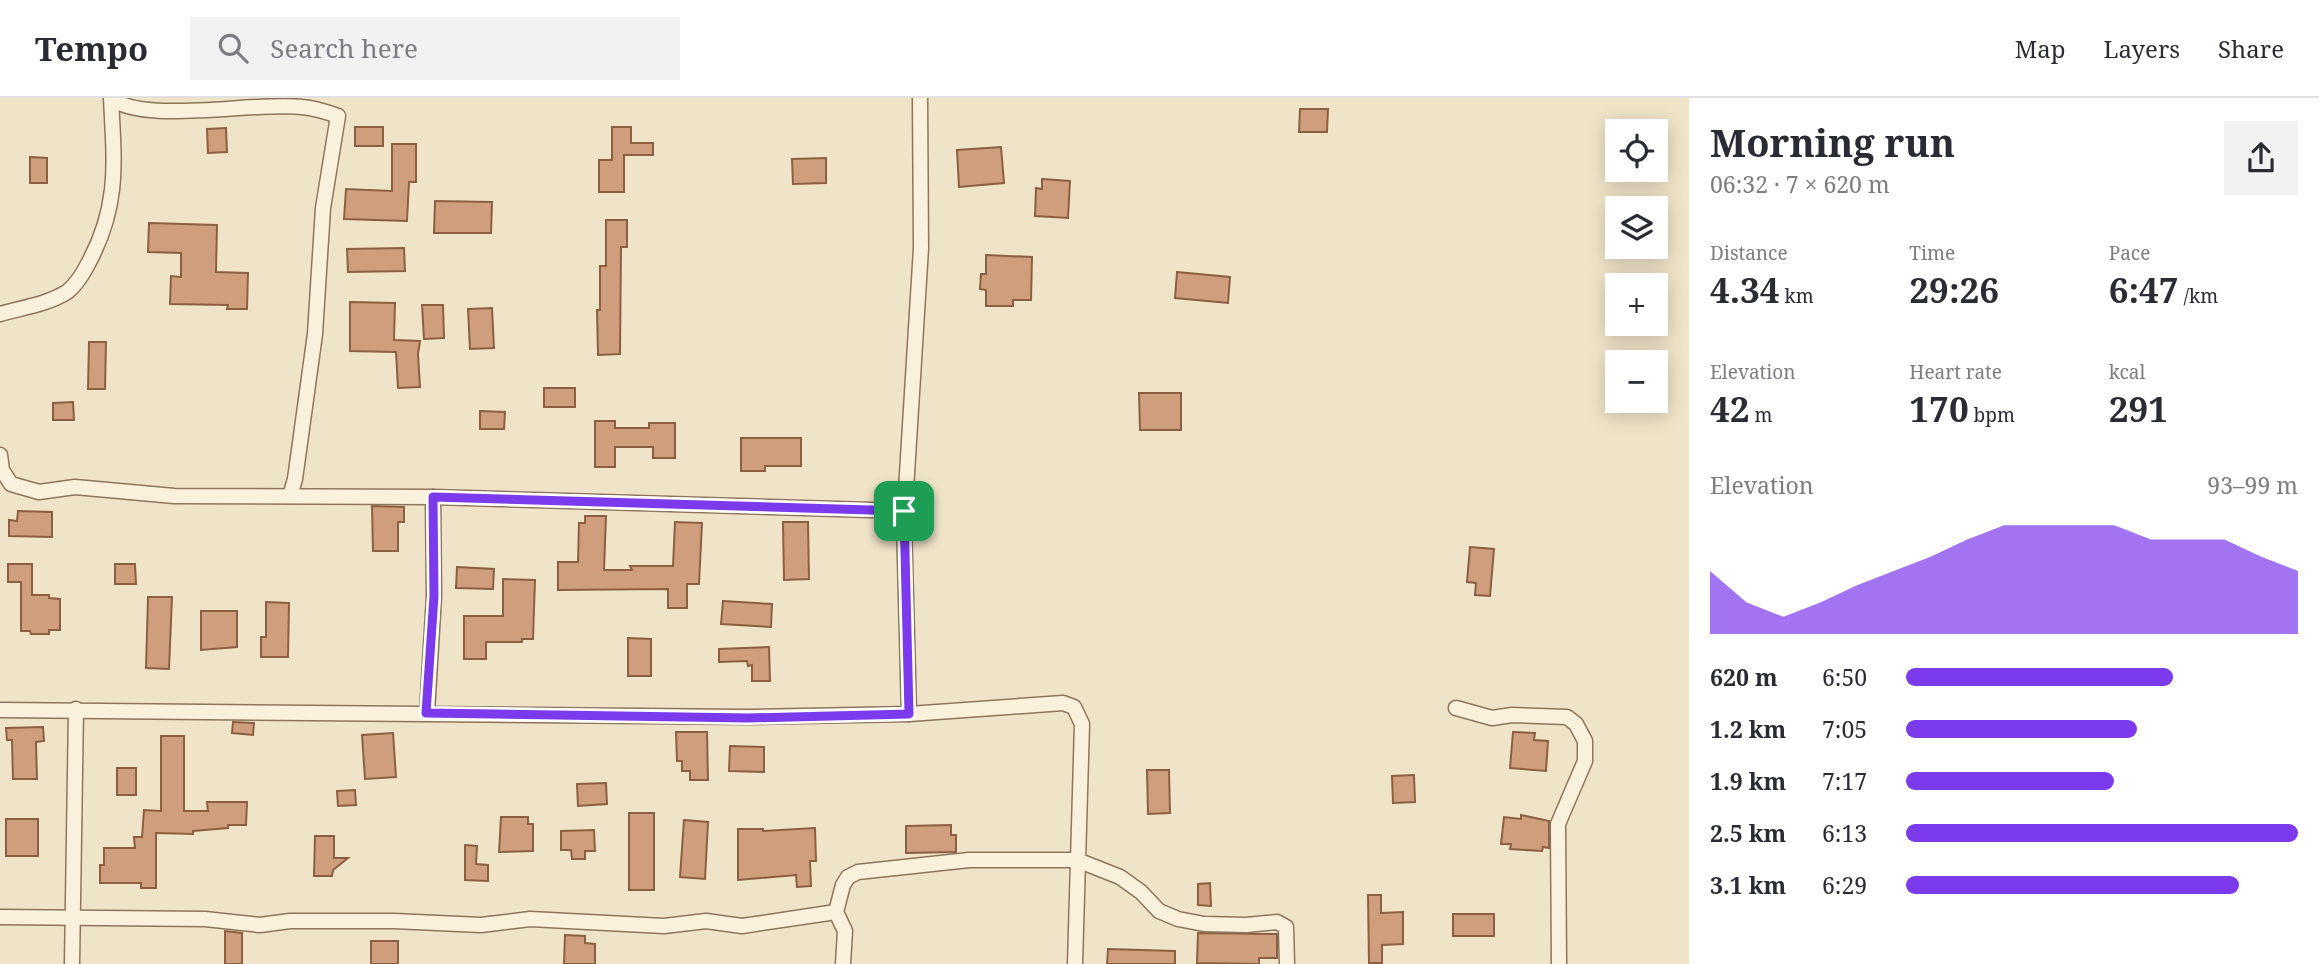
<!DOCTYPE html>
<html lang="en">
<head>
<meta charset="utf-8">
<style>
	body { margin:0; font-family:"Noto Serif",serif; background:#f2f2f3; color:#2b2b33; height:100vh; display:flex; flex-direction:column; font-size:26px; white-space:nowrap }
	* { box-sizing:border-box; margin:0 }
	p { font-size:23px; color:#7c7c81 }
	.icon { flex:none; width:38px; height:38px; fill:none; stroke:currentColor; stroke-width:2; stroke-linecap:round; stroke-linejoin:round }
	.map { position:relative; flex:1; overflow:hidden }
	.details { display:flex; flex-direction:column; background:#fff; width:630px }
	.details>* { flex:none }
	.tools { position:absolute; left:1605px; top:21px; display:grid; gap:14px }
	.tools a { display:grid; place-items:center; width:63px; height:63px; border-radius:0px; background:#fff; box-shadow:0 4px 18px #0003; font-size:35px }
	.pin { position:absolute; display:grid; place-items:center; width:60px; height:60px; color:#fff; margin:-30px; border-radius:14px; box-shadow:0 4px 10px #0006 }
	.round { display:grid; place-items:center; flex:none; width:74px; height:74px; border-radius:0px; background:#f2f2f3 }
	.overview { display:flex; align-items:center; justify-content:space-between; height:119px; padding:0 21px }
	h1 { font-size:38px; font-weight:700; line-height:52px }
	.stats { display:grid; grid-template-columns:repeat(3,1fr); gap:10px; height:119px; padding:7px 21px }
	.stats div { display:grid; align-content:center }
	.stats b { font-size:35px; font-weight:700 }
	.stats small { font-size:19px; font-weight:400 }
	.stats p { font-size:19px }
	.chart { height:196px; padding:14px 21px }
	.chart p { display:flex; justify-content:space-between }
	.chart svg { width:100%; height:126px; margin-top:7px; fill:#7c3aed; opacity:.7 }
	ul { padding:0 21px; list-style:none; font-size:23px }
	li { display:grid; grid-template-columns:112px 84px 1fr; align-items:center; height:52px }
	li i { height:18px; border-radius:9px; background:#7c3aed }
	header { display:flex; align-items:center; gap:42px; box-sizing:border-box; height:98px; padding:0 35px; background:#fff; border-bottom:2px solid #e1e1e2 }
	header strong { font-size:33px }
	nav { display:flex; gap:38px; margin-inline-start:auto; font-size:24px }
	.search { width:490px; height:63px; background:#f2f2f3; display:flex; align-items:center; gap:18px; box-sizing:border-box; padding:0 24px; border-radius:0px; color:#7c7c81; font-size:26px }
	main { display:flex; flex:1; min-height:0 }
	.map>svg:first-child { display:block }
	.building { fill:#cf9f7d; stroke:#8d5f41; stroke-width:2 }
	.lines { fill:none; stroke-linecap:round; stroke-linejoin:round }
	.minor-casing { stroke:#8d765c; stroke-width:17 }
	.minor { stroke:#faf1dc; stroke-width:14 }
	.route-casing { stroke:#fff; stroke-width:14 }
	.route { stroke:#7c3aed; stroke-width:9 }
</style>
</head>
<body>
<header>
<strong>Tempo</strong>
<div class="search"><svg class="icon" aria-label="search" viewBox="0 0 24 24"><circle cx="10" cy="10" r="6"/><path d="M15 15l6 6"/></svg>Search here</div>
<nav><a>Map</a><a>Layers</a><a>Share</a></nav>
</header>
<main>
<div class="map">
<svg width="1689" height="866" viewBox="0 0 1689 866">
	<rect width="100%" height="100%" fill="#f0e4c8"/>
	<g class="building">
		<polygon points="1300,11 1328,11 1327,34 1299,34"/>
		<rect x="355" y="29" width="28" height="19"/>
		<polygon points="612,29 631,29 631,45 653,45 653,57 624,57 624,94 599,94 599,62 612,62"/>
		<polygon points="226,30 227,54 208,55 207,31"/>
		<polygon points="392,46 416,46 416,84 409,84 407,123 344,121 346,91 392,93"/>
		<polygon points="1001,49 1004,85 959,89 957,52"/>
		<polygon points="30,59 47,60 47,85 30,85"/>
		<polygon points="826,60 826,85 793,86 792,61"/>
		<polygon points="1042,81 1070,83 1068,120 1035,118 1036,90 1042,91"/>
		<polygon points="435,103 492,104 491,135 434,135"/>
		<polygon points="606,122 627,122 627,149 621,149 620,256 598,257 597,212 600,212 600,168 606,168"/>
		<polygon points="149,125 217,127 216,174 248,175 247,211 227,211 228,207 170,206 171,178 181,179 181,155 148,154"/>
		<polygon points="404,150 405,173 348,174 347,151"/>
		<polygon points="986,157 1032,159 1031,202 1013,202 1013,208 986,208 986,192 980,191 981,176 986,176"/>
		<polygon points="1177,174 1230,179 1228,205 1175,200"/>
		<polygon points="350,204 395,205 394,242 420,243 418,256 420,289 398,290 396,254 350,253"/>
		<polygon points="422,207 443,207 444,240 424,241"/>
		<polygon points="492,210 494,250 470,251 468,211"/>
		<polygon points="89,244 106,244 105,291 88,291"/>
		<rect x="544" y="290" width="31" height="19"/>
		<polygon points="1139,295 1181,295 1181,332 1140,332"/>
		<polygon points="73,304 74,322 53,322 53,305"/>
		<polygon points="480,313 505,314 504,331 480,331"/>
		<polygon points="595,323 615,323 615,330 649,330 649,325 675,325 675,360 653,360 653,349 615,349 615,369 595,369"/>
		<polygon points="741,340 801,340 801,368 765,368 765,373 741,373"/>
		<polygon points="372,408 404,409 404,424 398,424 398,453 373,453"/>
		<polygon points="18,413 52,414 52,439 9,438 9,422 17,423"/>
		<polygon points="585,418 606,418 604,472 632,472 630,468 673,468 675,424 702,425 699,486 687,486 687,510 668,510 668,491 558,492 558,464 578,464 579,425 585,425"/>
		<polygon points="783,424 808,424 809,481 784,482"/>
		<polygon points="1470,449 1494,451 1490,498 1475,497 1476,485 1467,484"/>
		<polygon points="8,466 32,466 32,497 49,497 49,500 60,501 60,532 49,532 49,536 31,536 30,533 21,533 21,484 8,484"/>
		<polygon points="115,466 135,466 136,486 115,486"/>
		<polygon points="457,469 494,471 493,491 456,490"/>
		<polygon points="503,481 535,482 533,541 522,541 522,544 486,544 486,561 464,561 464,518 503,518"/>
		<polygon points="148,499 172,499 169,571 146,570"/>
		<polygon points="723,503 772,506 771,529 721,526"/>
		<polygon points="266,504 289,505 288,559 261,559 261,539 266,539"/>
		<polygon points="201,513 237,513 237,549 201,552"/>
		<polygon points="628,540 651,541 651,578 628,578"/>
		<polygon points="769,549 770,583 752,583 752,567 748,568 747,563 719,564 719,551"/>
		<polygon points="233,624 254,625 253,637 232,635"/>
		<polygon points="43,629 44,643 36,644 37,681 13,681 12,642 7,642 6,630"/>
		<polygon points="676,634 707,634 708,682 690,682 690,673 682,673 682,663 677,663"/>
		<polygon points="1513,634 1535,635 1534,642 1548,643 1546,673 1510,670"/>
		<polygon points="393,635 396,679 365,681 362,637"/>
		<polygon points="161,638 184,638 184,713 208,713 207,704 247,704 246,727 228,727 228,730 193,733 193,736 156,735 156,790 141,790 141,785 100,785 100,767 104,767 104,750 135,750 134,739 142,739 144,712 161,713"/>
		<polygon points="730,648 764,649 764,674 729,673"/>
		<rect x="117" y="670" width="19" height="27"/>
		<polygon points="1147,672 1169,672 1170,715 1148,716"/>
		<polygon points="1414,677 1415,704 1393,705 1392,678"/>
		<polygon points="606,685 607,706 578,708 577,686"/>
		<polygon points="355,692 356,707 338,708 337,693"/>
		<rect x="629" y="715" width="25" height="77"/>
		<polygon points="1521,717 1549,723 1549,750 1543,749 1542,753 1510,751 1511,746 1501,746 1504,719 1521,721"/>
		<polygon points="501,719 528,719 528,726 533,726 533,753 499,754"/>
		<rect x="6" y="721" width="32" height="37"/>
		<polygon points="684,722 708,724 705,781 680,779"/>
		<polygon points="951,727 951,737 956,737 956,754 906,755 906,728"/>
		<polygon points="815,730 816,763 810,763 811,788 797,789 796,777 738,782 738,731 763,731 763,733"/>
		<polygon points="594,732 595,753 585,753 585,761 572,761 571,752 561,752 561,733"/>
		<polygon points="315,738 334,738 334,760 348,760 333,772 332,778 314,778"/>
		<polygon points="465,747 477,748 476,766 488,767 488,783 465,782"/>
		<polygon points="1210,785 1211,808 1198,807 1198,786"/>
		<polygon points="1368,797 1381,797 1381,815 1403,814 1403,846 1382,847 1382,865 1369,865"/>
		<rect x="1453" y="816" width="41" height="22"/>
		<polygon points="225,833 242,835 242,866 225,866"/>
		<polygon points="1198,835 1277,836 1277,860 1259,860 1259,866 1197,865"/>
		<polygon points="565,837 585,838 585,845 595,846 595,866 564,866"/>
		<rect x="371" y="843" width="27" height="23"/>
		<polygon points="1108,851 1175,853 1175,866 1107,866"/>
	</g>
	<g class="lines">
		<defs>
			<g id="minor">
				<path d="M111,0C143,27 257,3 302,9C314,10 327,14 338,18L323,110L315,236L295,381L290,398"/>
				<path d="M0,216C21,210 48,206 67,194C76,187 84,174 89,164C120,106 114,63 111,0"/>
				<polyline points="0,357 2,372 11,386 39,394 75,389 174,398 433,399 904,413"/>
				<polyline points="1456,610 1492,620 1512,617 1567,619 1576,626 1585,643 1585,663 1558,726 1559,866"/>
				<polyline points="0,612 748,619 909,616 1063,605 1074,609 1082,626 1075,866"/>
				<polyline points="427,615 434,498 433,399"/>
				<polyline points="909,616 904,424 921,150 920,0"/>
				<polyline points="0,819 205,821 260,827 290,823 394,823 481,827 530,821 664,828 706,823 742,828 836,814"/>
				<polyline points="72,866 76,611"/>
				<polyline points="843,866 845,833 836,814 843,787 848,779 858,774 969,762 1077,762 1120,779 1141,794 1159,813 1178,821 1204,826 1246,827 1277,824 1286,829 1287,866"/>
			</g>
		</defs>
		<use href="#minor" class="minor-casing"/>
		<use href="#minor" class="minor"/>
	</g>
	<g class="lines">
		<defs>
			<polygon id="route" points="433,399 904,413 909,616 748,620 426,615 434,498"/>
		</defs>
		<use href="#route" class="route-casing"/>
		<use href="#route" class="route"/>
	</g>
</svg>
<div class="tools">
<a><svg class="icon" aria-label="locate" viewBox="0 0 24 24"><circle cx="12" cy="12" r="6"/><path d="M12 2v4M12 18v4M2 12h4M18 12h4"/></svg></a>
<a><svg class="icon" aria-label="layers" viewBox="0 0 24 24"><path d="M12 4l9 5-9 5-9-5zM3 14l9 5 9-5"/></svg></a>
<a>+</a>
<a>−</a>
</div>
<div class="pin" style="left:904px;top:413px;background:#1e9e55"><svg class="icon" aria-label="arrive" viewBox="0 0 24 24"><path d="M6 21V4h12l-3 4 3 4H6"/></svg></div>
</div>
<section class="details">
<div class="overview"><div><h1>Morning run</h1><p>06:32 · 7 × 620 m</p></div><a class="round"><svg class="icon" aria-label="share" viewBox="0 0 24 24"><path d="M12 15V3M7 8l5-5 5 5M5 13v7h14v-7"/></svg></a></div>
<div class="stats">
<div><p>Distance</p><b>4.34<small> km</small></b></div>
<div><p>Time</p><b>29:26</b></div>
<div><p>Pace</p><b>6:47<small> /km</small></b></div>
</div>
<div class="stats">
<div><p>Elevation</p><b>42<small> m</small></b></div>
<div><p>Heart rate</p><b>170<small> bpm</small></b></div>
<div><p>kcal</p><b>291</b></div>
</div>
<div class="chart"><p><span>Elevation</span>93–99 m</p>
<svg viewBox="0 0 160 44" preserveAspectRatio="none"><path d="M0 44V22L10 33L20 38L30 33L40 27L50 22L60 17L70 11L80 6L90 6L100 6L110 6L120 11L130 11L140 11L150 17L160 22V44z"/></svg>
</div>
<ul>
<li><b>620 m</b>6:50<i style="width:68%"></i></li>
<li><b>1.2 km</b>7:05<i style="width:59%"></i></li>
<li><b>1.9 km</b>7:17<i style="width:53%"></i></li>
<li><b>2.5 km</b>6:13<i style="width:100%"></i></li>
<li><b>3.1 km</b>6:29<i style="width:85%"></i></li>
</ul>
</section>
</main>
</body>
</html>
